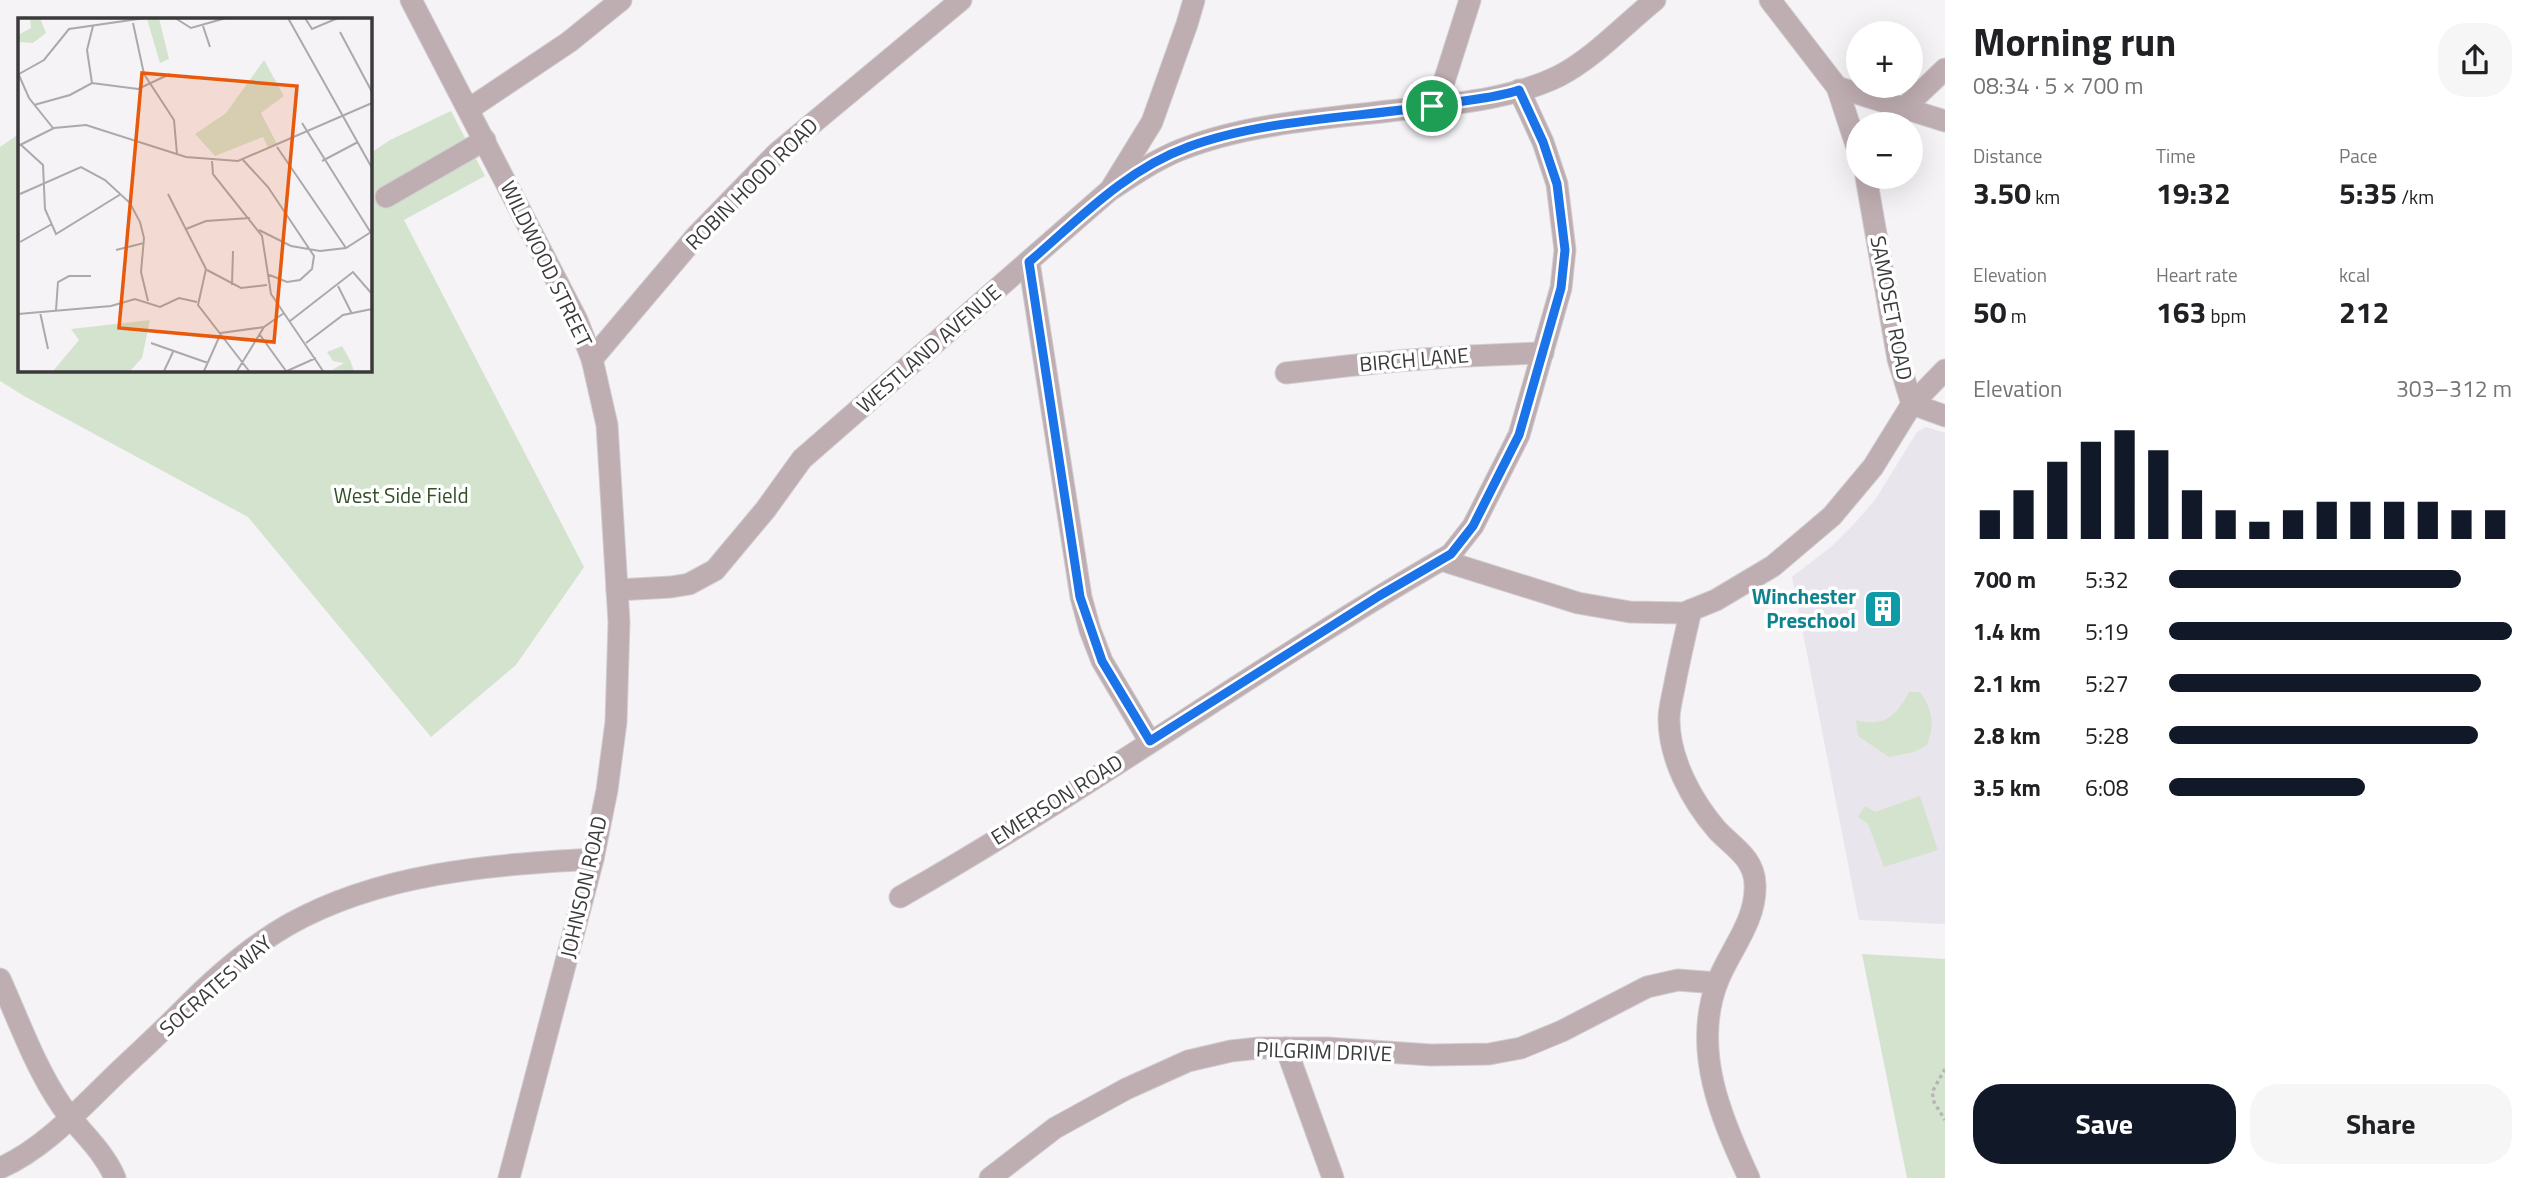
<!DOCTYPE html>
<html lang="en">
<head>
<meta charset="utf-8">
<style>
	body { margin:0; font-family:"Titillium Web",sans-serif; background:#f6f6f6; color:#202124; height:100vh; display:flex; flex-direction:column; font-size:26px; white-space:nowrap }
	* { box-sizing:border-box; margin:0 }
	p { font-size:23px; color:#757577 }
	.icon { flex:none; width:38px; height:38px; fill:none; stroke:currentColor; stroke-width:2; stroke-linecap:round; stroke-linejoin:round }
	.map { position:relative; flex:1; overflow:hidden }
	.drawer { display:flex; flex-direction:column; background:#fff; width:595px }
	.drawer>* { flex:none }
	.tools { position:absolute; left:1846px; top:21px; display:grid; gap:14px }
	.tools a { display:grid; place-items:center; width:77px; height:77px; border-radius:50%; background:#fff; box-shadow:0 7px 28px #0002; font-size:35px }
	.pin { position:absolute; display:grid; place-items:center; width:60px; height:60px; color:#fff; margin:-30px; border:4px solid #fff; border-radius:50%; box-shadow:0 2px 7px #0007 }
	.round { display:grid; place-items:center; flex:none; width:74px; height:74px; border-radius:28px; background:#f6f6f6 }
	.head { display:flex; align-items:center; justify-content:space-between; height:119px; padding:0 28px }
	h1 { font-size:38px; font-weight:700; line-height:52px }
	.stats { display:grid; grid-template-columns:repeat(3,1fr); gap:10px; height:119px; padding:7px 28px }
	.stats div { display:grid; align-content:center }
	.stats b { font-size:30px; font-weight:700 }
	.stats small { font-size:19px; font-weight:400 }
	.stats p { font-size:19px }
	.chart { height:196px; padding:14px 28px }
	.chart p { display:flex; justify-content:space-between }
	.chart svg { width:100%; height:126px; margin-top:7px; stroke:#111827; stroke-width:6 }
	.primary-button { display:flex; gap:14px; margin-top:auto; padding:14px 28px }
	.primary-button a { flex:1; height:80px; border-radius:28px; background:#111827; color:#fff; font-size:28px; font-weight:700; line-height:80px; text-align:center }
	.primary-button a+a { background:#f6f6f6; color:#202124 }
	ul { padding:0 28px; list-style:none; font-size:23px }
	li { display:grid; grid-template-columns:112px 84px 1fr; align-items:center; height:52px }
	li i { height:18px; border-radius:9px; background:#111827 }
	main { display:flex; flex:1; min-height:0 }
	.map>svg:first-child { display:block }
	.built { fill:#e9e5ed }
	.green { fill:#d4e3ce }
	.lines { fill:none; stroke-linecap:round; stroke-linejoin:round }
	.minor-casing { stroke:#d0ced1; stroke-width:23 }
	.path { stroke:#b6b4b6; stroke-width:3.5; stroke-dasharray:3.5 3.5; stroke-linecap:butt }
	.minor { stroke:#beadb1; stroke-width:21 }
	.route-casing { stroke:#fff; stroke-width:14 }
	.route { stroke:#1a73e8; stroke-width:9 }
	.labels { text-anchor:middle; stroke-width:7; stroke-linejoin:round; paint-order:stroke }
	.street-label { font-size:21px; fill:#3b3a3b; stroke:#fff }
	.park-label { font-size:21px; fill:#325026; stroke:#fff }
	.culture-label { font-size:21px; font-weight:bold; fill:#0d838f; stroke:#fff; text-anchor:end }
	.inset-road { fill:none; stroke:#aba9ab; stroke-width:2 }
	.view { fill:#e8590c; fill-opacity:0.15; stroke:#e8590c; stroke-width:3.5 }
	.inset-edge { fill:none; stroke:#3b3a3b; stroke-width:3.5 }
</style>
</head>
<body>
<main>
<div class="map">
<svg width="1945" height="1178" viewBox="0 0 1945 1178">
	<rect width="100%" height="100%" fill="#f5f3f6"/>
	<polygon class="built" points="1926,427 1945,433 1945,924 1859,920 1792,577 1832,546 1854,524 1875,500 1917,432"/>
	<g class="green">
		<polygon points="451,111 485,176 404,220 584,567 516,665 431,737 248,517 24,396 0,381 0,147 19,134 19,369 369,369 369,154 390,140"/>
		<path d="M1909,692H1920C1933,711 1935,724 1927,745L1914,752L1889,757L1858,736L1856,720C1884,727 1896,717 1909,692Z"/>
		<polygon points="1920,796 1938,850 1884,867 1868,824 1858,817 1865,806 1875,812"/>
		<polygon points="1862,954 1945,959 1945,1178 1907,1178"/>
	</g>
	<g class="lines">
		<defs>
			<g id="minor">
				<polyline points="411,0 577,320 592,359 607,425 619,622 616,722 607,790 593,859 509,1178"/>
				<polyline points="1770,0 1837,87 1945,121"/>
				<polyline points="1837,87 1858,151"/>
				<polyline points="1434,106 1442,88 1470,0"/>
				<polyline points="469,109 569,42 621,0"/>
				<polyline points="1903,109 1945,69"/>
				<polyline points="1866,177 1898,359 1912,404 1945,416"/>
				<polyline points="1112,187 1152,122 1187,24 1194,0"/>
				<polyline points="386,197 485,140"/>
				<polyline points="1029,262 1081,597 1090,630 1102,661 1150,742"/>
				<polyline points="592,359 697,235 777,153 961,0"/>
				<path d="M1286,373C1371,362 1457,355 1543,353"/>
				<polyline points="1441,560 1451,554 1473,526 1519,435 1561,288 1565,250 1557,184 1543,142 1519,90"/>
				<path d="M617,590L671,587L689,584L715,570L766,509L802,459L1109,191C1134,175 1159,157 1188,147C1252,123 1330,118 1398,110C1450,104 1510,100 1559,76C1594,58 1624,25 1655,0"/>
				<path d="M1691,610C1685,636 1679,661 1674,688C1672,698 1669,709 1669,719C1669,759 1692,801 1717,830C1734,848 1754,858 1755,884C1757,921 1729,951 1717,983C1692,1050 1721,1118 1749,1178"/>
				<path d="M900,897C1085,792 1257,667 1441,560L1578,603L1630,612L1684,613L1716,600L1773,566L1832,516L1873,467L1912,404L1945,370"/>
				<path d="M0,979C19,1021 35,1067 61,1105C78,1130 103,1149 115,1178"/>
				<polyline points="1286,1048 1333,1178"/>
				<path d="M0,1168C42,1150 79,1110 112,1078C135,1056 158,1035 181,1012C212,980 250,947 288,925C380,873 489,865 593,859"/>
				<polyline points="990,1178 1055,1128 1126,1089 1188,1061 1231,1051 1259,1048 1327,1048 1431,1055 1489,1054 1521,1048 1562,1031 1647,987 1678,980 1717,983"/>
			</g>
		</defs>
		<use href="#minor" class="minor-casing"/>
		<polyline class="path" points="1945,1069 1932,1092 1934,1102 1945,1120"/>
		<use href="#minor" class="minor"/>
	</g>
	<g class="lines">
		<defs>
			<path id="route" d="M1519,90L1543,142L1557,184L1565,250L1561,288L1519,435L1473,526L1451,554L1379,596L1150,741L1102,661L1080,597L1029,262C1078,220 1125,170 1188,147C1269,117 1370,118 1456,102C1477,99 1499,97 1519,90Z"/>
		</defs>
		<use href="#route" class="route-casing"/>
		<use href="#route" class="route"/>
	</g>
	<defs>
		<symbol id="building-square" viewBox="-11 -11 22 22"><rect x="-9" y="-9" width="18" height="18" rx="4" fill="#0f9aa8" stroke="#fff"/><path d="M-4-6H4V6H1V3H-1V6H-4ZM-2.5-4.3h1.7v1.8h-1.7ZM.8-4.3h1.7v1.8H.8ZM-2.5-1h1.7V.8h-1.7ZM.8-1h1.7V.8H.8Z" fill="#fff"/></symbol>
	</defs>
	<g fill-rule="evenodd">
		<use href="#building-square" x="1861" y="587" width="44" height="44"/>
	</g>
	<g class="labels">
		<g class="street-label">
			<text transform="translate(752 184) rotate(-45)" y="7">ROBIN HOOD ROAD</text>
			<text transform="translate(546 264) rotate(64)" y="7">WILDWOOD STREET</text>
			<text transform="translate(1891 308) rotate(79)" y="7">SAMOSET ROAD</text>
			<text transform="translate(929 349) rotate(-41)" y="7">WESTLAND AVENUE</text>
			<text transform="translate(1414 360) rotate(-5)" y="7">BIRCH LANE</text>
			<text transform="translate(1057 800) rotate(-32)" y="7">EMERSON ROAD</text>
			<text transform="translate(584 887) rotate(-77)" y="7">JOHNSON ROAD</text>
			<text transform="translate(216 986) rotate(-41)" y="7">SOCRATES WAY</text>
			<text transform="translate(1324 1052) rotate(2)" y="7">PILGRIM DRIVE</text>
		</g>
		<g class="park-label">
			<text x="401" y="503">West Side Field</text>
		</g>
		<g class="culture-label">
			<text x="1856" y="604">Winchester<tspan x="1856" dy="24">Preschool</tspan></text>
		</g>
	</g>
	<g transform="translate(18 18)">
		<rect width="354" height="354" fill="#f5f3f6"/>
		<path d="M12,0H22L28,15L15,25L0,24V17L13,10ZM141,0L151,41L142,45L129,1ZM246,42L266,78L243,95L259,126L250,130L245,119L197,138L177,116L208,95ZM132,302L124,340L112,353H35L61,322L53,311ZM324,328L332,342L336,353L314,352L326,345L315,343L309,334Z" fill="#d4e3ce"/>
		<path class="inset-road" d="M157,0L173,10L208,0M270,0L354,150M287,0L294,11L320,0M115,5L126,56L156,102L159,136M185,8L192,29M322,14L354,74M0,55L11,80L35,110M1,56L26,42L51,11L127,0M74,65L69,32L75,8M16,87L52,77L74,65L120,71L152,56M284,105L353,215M2,126L25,147L27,191L38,216L103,176M0,128L36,110L68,107L168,139L220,143L354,85M259,129L328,230M225,142L250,169L296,238L294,251L282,262L269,264L249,256M194,143L195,156L244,218L253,276L305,353M304,143L340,124M2,176L63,149L87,162L112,185L122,204L126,220L123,254L130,283M150,176L188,251L180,287L231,353M168,211L188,203L232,200M241,212L273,228L302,233L328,230L353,214M2,224L34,206M98,232L126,225M189,252L223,270L249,267M214,267L215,233M320,268L334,296M38,292L40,264L51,258H73M22,294L30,331M0,296L93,288L117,281L142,289L161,280L179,284M272,303L335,254L354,276M242,317L268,353M133,325L190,345M288,325L325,297L354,291M146,353L155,334M186,353L203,315L246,309M219,353L246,309L266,295M269,353L298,340"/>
		<path class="view" d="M124,55L279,68L256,324L101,310Z"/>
		<rect width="354" height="354" class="inset-edge"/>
	</g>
</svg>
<div class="tools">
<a>+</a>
<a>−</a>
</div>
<div class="pin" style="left:1432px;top:106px;background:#1e9e55"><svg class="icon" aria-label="arrive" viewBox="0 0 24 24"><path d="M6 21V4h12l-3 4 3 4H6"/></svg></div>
</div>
<section class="drawer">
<div class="head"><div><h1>Morning run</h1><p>08:34 · 5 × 700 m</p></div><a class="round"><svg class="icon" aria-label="share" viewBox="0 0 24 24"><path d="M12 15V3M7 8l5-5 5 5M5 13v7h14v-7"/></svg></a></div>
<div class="stats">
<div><p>Distance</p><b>3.50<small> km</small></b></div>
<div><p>Time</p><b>19:32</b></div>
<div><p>Pace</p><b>5:35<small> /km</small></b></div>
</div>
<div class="stats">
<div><p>Elevation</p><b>50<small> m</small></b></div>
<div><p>Heart rate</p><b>163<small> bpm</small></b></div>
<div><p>kcal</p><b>212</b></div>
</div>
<div class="chart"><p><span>Elevation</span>303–312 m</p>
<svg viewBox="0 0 160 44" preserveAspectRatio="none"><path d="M5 44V34M15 44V27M25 44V17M35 44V10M45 44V6M55 44V13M65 44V27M75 44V34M85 44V38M95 44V34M105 44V31M115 44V31M125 44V31M135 44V31M145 44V34M155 44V34"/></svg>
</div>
<ul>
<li><b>700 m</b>5:32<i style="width:85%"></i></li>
<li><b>1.4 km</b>5:19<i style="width:100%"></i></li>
<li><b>2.1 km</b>5:27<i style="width:91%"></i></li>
<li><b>2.8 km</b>5:28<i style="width:90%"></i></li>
<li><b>3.5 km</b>6:08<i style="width:57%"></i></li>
</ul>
<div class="primary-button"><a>Save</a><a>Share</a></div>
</section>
</main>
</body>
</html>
